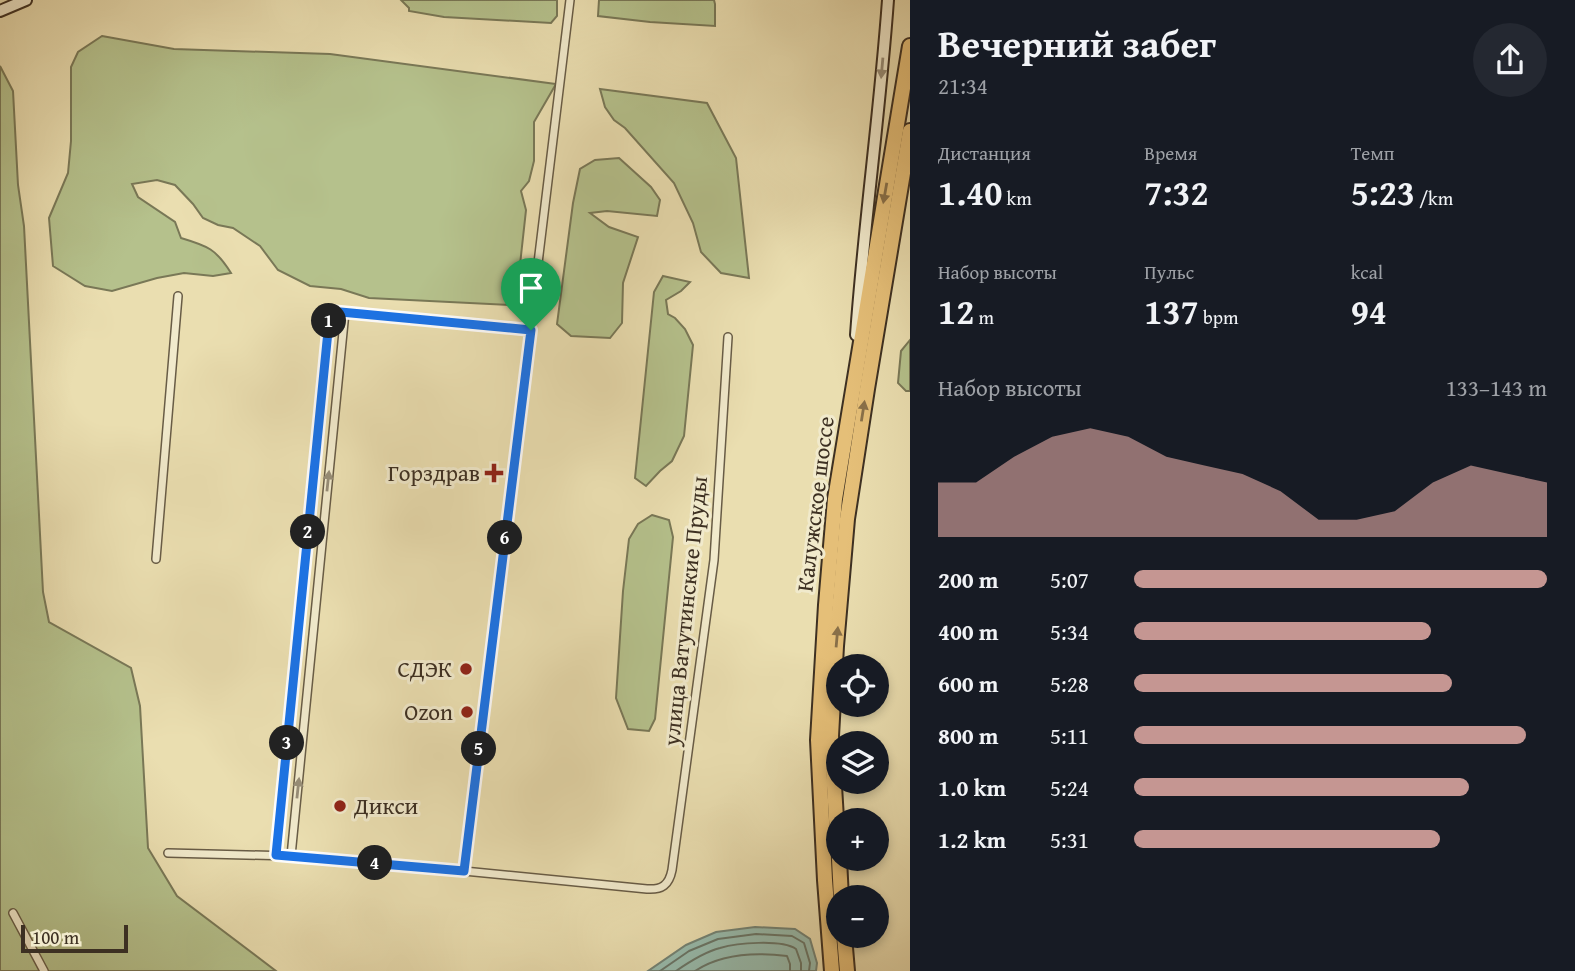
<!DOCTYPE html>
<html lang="ru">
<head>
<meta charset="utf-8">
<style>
	body { margin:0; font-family:"Gentium Book Plus",serif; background:#242831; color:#f1f3f6; height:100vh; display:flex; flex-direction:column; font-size:26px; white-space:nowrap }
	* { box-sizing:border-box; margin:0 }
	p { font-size:23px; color:#9ea1a6 }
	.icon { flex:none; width:38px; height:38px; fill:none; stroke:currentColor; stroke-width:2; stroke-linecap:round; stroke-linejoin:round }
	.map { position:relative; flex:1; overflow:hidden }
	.sheet { display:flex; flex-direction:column; background:#171b24; width:665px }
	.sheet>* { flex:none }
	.buttons { position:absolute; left:826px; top:654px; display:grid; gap:14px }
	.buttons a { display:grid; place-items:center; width:63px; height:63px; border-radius:50%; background:#171b24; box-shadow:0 4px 10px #0003; font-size:35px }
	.scale { position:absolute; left:21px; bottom:18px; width:107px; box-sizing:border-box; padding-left:7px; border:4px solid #3d3022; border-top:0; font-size:19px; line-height:24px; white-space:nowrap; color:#3d3022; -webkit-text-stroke:5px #f1eacc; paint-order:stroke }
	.pin { position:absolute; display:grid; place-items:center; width:60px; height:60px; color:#fff; margin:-72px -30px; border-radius:50% 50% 50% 0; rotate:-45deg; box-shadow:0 0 7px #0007 }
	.pin .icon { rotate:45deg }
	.km { position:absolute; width:35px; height:35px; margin:-18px; border-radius:50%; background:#222; color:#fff; font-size:19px; line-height:35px; text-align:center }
	.round { display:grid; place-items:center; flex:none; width:74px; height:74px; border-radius:37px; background:#242831 }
	.overview { display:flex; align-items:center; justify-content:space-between; height:119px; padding:0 28px }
	h1 { font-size:38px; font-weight:600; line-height:52px }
	.figures { display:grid; grid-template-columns:repeat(3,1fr); gap:10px; height:119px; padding:7px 28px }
	.figures div { display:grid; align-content:center }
	.figures b { font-size:35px; font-weight:600 }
	.figures small { font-size:19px; font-weight:400 }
	.figures p { font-size:19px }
	.chart { height:196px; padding:14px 28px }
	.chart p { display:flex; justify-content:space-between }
	.chart svg { width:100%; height:126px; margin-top:7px; fill:#c59692; opacity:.7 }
	ul { padding:0 28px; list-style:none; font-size:23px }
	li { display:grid; grid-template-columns:112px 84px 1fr; align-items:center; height:52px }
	li i { height:18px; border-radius:9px; background:#c59692 }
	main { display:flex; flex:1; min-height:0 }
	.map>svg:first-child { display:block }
	.green { fill:#b5c18c; stroke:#797857; stroke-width:2 }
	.water { fill:#98bcae; stroke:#748476; stroke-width:2 }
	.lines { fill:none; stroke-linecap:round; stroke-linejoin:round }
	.shore { stroke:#6a7668; stroke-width:2 }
	.street-casing { stroke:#685c46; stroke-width:10 }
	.secondary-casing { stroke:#3d3022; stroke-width:14 }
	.highway-casing { stroke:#3d3022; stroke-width:18 }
	.street { stroke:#f1eacc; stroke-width:7 }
	.secondary { stroke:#f1eacc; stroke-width:10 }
	.highway { stroke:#e5bf78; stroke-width:14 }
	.oneway { fill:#978d77 }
	.oneway2 { fill:#897049 }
	.route-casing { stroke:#fff; stroke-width:14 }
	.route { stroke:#1a73e8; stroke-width:9 }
	.poi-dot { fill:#8f2418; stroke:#f1eacc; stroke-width:2.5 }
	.labels { text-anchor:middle; stroke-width:6; stroke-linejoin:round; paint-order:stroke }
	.poi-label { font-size:23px; fill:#3d3022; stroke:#f1eacc; text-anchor:end }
	.street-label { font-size:23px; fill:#3d3022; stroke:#f1eacc }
</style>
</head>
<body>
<main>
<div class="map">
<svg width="910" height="971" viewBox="0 0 910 971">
	<rect width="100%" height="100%" fill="#eadeb0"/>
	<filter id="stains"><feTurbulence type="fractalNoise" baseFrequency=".00286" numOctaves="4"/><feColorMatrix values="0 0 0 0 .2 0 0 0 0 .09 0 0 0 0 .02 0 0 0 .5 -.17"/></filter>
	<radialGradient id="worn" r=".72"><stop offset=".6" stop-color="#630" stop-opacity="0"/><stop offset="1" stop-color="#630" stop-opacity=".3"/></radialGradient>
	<g class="green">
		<polygon points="401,0 557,0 557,16 551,23 444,17 409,11 409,8"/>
		<polygon points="599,0 714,0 715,4 715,26 650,22 598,16"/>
		<path d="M102,36L174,49L330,54L556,84L534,122V161L529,181L521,191L526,210L517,292L512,305L369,298L341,289L310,286L278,270L260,246L233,228L218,225L203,218L193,204L175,185L157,180L132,184L138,197L175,222L181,238C208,246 216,249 231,273L213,276L184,273L157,278L112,291L85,286L53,266L49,218L68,173L71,141V67L78,52Z"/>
		<polygon points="0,66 13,91 18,185 24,226 43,592 49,622 131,668 140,706 148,848 177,896 276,971 0,971"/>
		<polygon points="600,89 707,103 736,158 749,278 721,273 701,252 693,223 674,183 625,128 614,120 605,107"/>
		<polygon points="619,158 651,187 660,200 657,216 607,211 590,213 609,227 638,237 623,283 622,323 610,338 571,336 557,324 573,203 580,169 595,160"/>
		<polygon points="663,276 690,282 681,291 666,300 668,314 675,318 685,329 693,345 684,436 672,461 660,471 646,486 635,478 654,292"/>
		<polygon points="910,340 910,391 906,391 898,383 901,351"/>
		<polygon points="652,515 669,520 673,537 655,719 649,731 628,729 616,698 623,591 629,539 638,524"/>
	</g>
	<polygon class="water" points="755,927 795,929 810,939 817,963 816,971 648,971 686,945 716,932"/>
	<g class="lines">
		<g class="shore">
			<polyline points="660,971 689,951 718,939 756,934 792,936 804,943 810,963 809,971"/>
			<path d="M676,971C689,962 704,952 720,948C737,943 781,939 796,949L801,963V971"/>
			<path d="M695,971C722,953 755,952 787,956L790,964V971"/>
		</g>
		<defs>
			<g id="street">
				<polyline points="156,559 178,296"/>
				<path d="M168,853L291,856L464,871L647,889C662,890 669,885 672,870L714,560L728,337"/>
				<polyline points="276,855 330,311 531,330"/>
				<polyline points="291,856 345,312"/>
				<polyline points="464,871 570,0"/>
				<polyline points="13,913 44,971"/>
			</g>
			<g id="secondary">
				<polyline points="0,11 26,0"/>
				<path d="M856,335C864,223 880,112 888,0"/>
			</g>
			<g id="highway">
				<polyline points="838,852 831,736 836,646 847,519 867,389 910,131"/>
				<polyline points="839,859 841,898"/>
				<polyline points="844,936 847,971"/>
				<polyline points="832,971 825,880 818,740 826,605 835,499 910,46"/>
			</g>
		</defs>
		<use href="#street" class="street-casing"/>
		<use href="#secondary" class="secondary-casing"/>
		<use href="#highway" class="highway-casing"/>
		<use href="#street" class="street"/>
		<use href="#secondary" class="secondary"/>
		<use href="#highway" class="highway"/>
	</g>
	<defs><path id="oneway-solid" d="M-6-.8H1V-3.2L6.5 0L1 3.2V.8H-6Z" transform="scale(1.75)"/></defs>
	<g class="oneway">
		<use href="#oneway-solid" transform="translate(882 68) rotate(95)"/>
		<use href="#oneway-solid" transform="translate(328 481) rotate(-84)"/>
		<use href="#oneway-solid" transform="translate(298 788) rotate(-84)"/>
	</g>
	<g class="oneway2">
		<use href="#oneway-solid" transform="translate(885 193) rotate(100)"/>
		<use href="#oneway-solid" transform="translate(863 411) rotate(-81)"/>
		<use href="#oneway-solid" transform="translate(837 637) rotate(-85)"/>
	</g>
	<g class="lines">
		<defs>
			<polygon id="route" points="330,311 531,330 464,871 276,855"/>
		</defs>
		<use href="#route" class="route-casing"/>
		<use href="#route" class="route"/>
	</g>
	<g class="poi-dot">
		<path d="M490.5 462.5h7v7h7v7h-7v7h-7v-7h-7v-7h7z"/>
		<circle cx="466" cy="669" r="7"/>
		<circle cx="467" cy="712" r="7"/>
		<circle cx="340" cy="806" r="7"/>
	</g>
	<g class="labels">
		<g class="poi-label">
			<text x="480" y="481">Горздрав</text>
			<text x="452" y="677">СДЭК</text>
			<text x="453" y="720">Ozon</text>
			<text x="354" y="814" text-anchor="start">Дикси</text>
		</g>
		<g class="street-label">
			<text transform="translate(815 504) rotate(-83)" y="8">Калужское шоссе</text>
			<text transform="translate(685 611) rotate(-84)" y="8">улица Ватутинские Пруды</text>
		</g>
	</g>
	<rect width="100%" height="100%" filter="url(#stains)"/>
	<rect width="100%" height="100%" fill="url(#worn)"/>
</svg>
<div class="buttons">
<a><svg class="icon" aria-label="locate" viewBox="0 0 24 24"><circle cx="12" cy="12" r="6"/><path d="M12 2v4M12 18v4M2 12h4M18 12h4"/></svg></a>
<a><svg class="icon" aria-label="layers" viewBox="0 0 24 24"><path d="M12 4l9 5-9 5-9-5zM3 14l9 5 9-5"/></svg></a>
<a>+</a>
<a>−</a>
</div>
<div class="scale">100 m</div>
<div class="pin" style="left:531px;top:330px;background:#1e9e55"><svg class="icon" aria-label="arrive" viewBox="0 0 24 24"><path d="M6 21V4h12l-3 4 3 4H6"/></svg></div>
<b class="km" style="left:329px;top:321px">1</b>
<b class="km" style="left:308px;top:532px">2</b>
<b class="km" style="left:287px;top:743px">3</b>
<b class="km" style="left:375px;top:863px">4</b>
<b class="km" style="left:479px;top:749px">5</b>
<b class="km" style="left:505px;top:538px">6</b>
</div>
<section class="sheet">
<div class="overview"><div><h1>Вечерний забег</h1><p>21:34</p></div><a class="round"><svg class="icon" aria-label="share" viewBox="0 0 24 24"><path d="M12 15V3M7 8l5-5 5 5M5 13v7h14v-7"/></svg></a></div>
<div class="figures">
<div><p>Дистанция</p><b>1.40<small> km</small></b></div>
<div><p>Время</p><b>7:32</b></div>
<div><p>Темп</p><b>5:23<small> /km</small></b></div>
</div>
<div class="figures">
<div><p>Набор высоты</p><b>12<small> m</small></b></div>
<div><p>Пульс</p><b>137<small> bpm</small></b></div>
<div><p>kcal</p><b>94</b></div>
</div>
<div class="chart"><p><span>Набор высоты</span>133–143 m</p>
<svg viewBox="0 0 160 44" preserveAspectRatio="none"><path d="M0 44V25L10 25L20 16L30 9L40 6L50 9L60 16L70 19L80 22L90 28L100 38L110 38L120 35L130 25L140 19L150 22L160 25V44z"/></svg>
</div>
<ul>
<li><b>200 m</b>5:07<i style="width:100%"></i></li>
<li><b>400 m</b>5:34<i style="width:72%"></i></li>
<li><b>600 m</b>5:28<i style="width:77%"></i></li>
<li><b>800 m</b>5:11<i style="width:95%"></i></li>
<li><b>1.0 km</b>5:24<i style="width:81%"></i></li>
<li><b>1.2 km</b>5:31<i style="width:74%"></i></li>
</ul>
</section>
</main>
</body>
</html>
